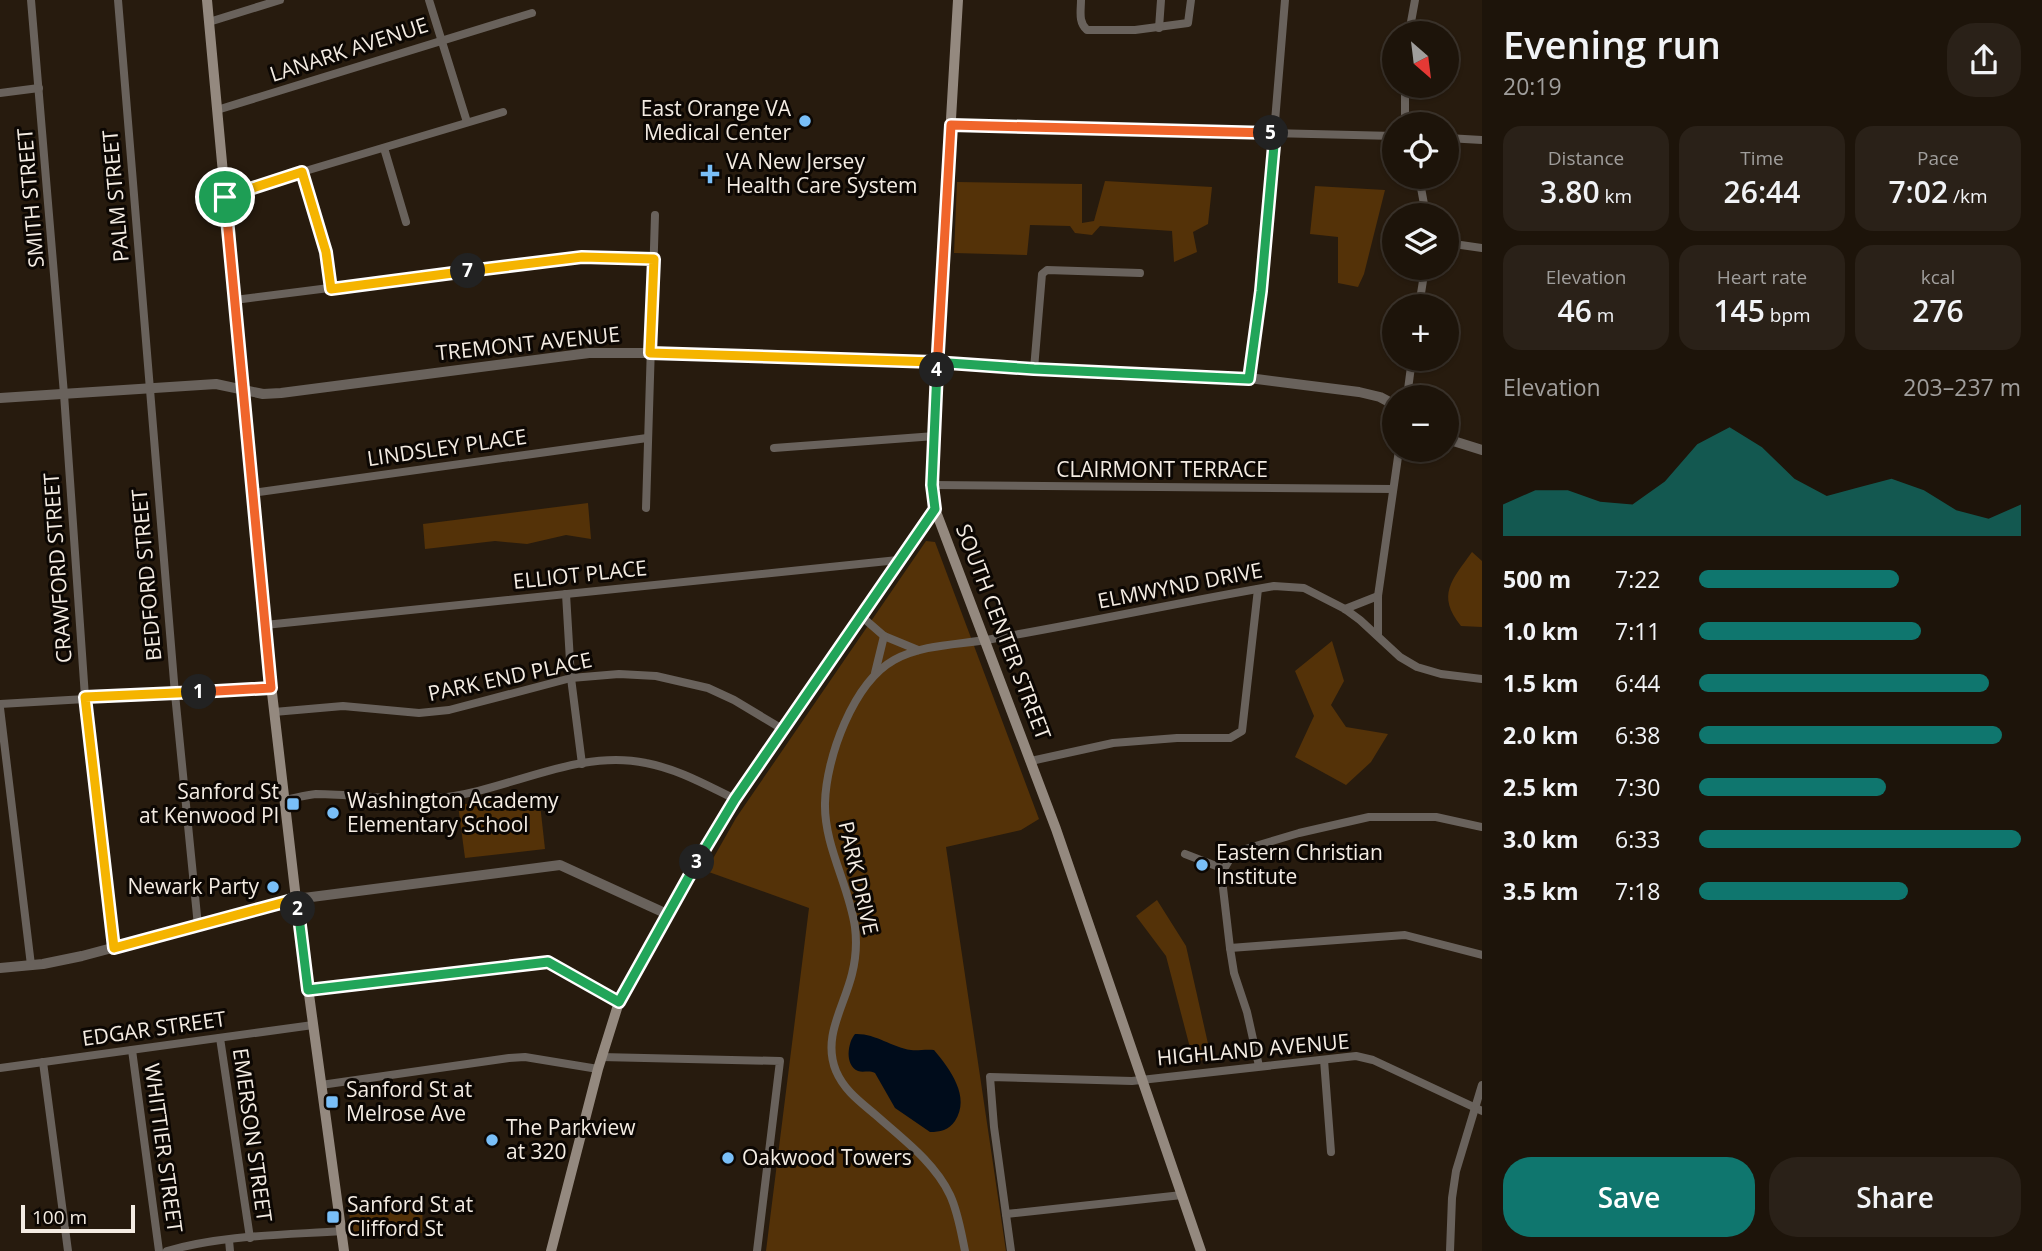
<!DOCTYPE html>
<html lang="en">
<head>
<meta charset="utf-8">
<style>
	body { margin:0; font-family:"Open Sans",sans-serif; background:#2a2118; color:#f1f3f6; height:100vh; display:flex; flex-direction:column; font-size:26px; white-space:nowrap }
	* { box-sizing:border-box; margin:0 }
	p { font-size:23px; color:#a09e9c }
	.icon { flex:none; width:38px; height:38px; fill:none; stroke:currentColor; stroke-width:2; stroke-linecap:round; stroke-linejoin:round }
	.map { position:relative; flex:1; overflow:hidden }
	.details { display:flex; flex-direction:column; background:#1d140a; width:560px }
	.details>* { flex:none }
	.needle { width:46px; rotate:152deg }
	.tools { position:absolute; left:1382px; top:21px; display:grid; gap:14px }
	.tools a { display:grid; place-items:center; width:77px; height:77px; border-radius:50%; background:#1d140a; box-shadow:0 2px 5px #0004,0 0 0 2px #3b332b; font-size:35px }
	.scale { position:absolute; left:21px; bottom:18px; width:114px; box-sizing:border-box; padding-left:7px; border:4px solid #f4ece3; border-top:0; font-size:19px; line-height:24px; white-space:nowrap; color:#f4ece3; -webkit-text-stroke:5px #0c0703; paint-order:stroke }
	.pin { position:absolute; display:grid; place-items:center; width:60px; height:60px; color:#fff; margin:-30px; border:4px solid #fff; border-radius:50%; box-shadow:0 2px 7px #0007 }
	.km { position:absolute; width:35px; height:35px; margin:-18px; border-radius:50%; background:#222; color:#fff; font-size:19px; line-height:35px; text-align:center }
	.round { display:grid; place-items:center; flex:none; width:74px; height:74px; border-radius:28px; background:#2a2118 }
	.head { display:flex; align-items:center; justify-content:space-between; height:119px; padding:0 21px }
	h1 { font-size:38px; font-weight:600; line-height:52px }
	.figures { display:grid; grid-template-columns:repeat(3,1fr); gap:10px; height:119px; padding:7px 21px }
	.figures div { display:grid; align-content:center; border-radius:18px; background:#2a2118; text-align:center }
	.figures b { font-size:30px; font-weight:600 }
	.figures small { font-size:19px; font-weight:400 }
	.figures p { font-size:19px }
	.chart { height:196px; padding:14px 21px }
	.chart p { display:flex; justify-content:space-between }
	.chart svg { width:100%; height:126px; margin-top:7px; fill:#0f766e; opacity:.7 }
	.action { display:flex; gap:14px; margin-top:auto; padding:14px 21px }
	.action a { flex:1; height:80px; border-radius:28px; background:#0f766e; color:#fff; font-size:28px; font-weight:600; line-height:80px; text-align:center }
	.action a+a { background:#2a2118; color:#f1f3f6 }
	ul { padding:0 21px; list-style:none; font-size:23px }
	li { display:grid; grid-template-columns:112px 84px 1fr; align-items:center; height:52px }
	li i { height:18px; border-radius:9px; background:#0f766e }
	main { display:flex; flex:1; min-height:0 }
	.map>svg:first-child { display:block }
	.green { fill:#543208 }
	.water { fill:#000c1b }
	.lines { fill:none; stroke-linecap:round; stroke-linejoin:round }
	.minor { stroke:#69625c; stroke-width:8 }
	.tertiary { stroke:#69625c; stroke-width:10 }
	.secondary { stroke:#94897f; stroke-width:10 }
	.split-1-casing { stroke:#fff; stroke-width:14 }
	.split-2-casing { stroke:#fff; stroke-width:14 }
	.split-3-casing { stroke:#fff; stroke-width:14 }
	.split-4-casing { stroke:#fff; stroke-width:14 }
	.split-5-casing { stroke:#fff; stroke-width:14 }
	.split-6-casing { stroke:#fff; stroke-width:14 }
	.split-7-casing { stroke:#fff; stroke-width:14 }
	.split-8-casing { stroke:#fff; stroke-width:14 }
	.split-1 { stroke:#f0652b; stroke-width:9 }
	.split-2 { stroke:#f5b400; stroke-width:9 }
	.split-3 { stroke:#22a559; stroke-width:9 }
	.split-4 { stroke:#22a559; stroke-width:9 }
	.split-5 { stroke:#f0652b; stroke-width:9 }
	.split-6 { stroke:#22a559; stroke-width:9 }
	.split-7 { stroke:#f5b400; stroke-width:9 }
	.split-8 { stroke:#f5b400; stroke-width:9 }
	.poi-dot { fill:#79bff8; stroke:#0c0703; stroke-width:2.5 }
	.labels { text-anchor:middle; stroke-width:6; stroke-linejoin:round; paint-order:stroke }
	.street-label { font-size:21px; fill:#f4ece3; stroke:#0c0703 }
	.poi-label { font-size:21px; fill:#f4ece3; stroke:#0c0703; text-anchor:start }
</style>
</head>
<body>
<main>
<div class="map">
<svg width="1482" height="1251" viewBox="0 0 1482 1251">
	<rect width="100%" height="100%" fill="#271b0e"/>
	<g class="green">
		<polygon points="1105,181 1212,187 1208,224 1193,232 1197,252 1174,262 1172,231 1100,226 1092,235 1075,233 1070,226 1030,225 1027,255 954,253 957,182 1082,184 1082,223 1094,221"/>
		<polygon points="1315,186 1385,190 1364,274 1358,287 1338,283 1338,237 1310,234"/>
		<polygon points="588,503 591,539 566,535 527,544 495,541 425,549 423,524"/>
		<polygon points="926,541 935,542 1039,819 1021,830 946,847 1006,1251 766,1251 809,908 706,871 736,818"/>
		<path d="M1472,552L1482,561V627L1461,626C1436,595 1452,580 1472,552Z"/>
		<polygon points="1332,641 1344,681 1331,705 1346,727 1388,734 1371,762 1346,785 1295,757 1314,716 1295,671"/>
		<polygon points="539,795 545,849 465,858 458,805"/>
		<polygon points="1157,900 1186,946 1211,1057 1194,1063 1166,956 1136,916"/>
		<polygon points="423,1200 422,1233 352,1238 348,1203"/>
	</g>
	<path class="water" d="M855,1034C875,1033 891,1047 911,1050C918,1051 925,1049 934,1050C950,1069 971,1097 955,1121C949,1130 940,1132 930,1132L895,1108L875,1073C869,1070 863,1073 858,1071C844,1065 848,1042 855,1034Z"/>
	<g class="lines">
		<g class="minor">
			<polyline points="31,0 64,394 85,697 114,948"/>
			<polyline points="118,0 175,694 198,926"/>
			<polyline points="429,0 467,122"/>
			<path d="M1081,0C1081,11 1078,22 1087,30H1135L1188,23L1191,0"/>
			<polyline points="209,22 280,0"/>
			<polyline points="1159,28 1161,0"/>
			<polyline points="1409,33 1415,0"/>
			<polyline points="1405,86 1405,124"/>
			<polyline points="0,93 39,88"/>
			<polyline points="217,110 532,13"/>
			<polyline points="951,125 1395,136"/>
			<polyline points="1447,138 1482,140"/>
			<polyline points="384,148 406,222"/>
			<polyline points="302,172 326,252 331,289"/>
			<polyline points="1419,177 1426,215"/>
			<polyline points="225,197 302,172 503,112"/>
			<polyline points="1447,243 1482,248"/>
			<polyline points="235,300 582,256 654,259"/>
			<polyline points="1419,306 1425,268"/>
			<polyline points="1034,369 1042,274 1047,270 1140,273"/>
			<polyline points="1249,378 1261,291 1285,0"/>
			<polyline points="1407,397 1412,359"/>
			<polyline points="774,448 935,436"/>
			<polyline points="932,485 1393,489"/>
			<polyline points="252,493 647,438"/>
			<polyline points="646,508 655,215"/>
			<polyline points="566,594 571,678 582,764"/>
			<polyline points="1345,609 1378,596"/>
			<polyline points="861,616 884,636 918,650"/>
			<polyline points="265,625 898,560"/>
			<polyline points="1378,635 1378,596 1399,450"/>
			<polyline points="875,673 884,636"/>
			<polyline points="0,704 271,688"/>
			<polyline points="0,708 31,965"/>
			<polyline points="274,712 343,706 419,713 449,710 571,678 619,674 656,676 708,688 734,700 784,730"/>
			<polyline points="1031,761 1113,743 1177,738 1230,738 1242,731 1258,589"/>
			<path d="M284,800C295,798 306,795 316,794C357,794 397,802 438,798C507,792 576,748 646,763C678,769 706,785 735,799"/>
			<polyline points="1185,854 1224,869"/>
			<polyline points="1230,948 1405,935 1482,955"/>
			<polyline points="308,990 548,962 619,1002"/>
			<polyline points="220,1038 250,1238"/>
			<polyline points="132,1050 159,1251"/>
			<polyline points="601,1057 780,1061 757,1251"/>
			<polyline points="1324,1060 1331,1152"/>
			<polyline points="43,1062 68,1251"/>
			<polyline points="1259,1066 1247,1012 1234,973 1230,948 1223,888 1224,869 1231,857 1242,850 1299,833 1369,817 1436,817 1482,827"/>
			<polyline points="0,1068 313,1025"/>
			<polyline points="321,1085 509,1058 525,1057 598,1069"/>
			<polyline points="1006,1214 1182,1195"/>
			<polyline points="229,1240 230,1251"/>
			<path d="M167,1251C222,1235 284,1235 342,1231"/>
			<path d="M965,1251C961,1232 958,1212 950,1195C935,1163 904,1140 878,1117C862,1103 845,1092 836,1071C822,1037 844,1007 852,974C856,958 857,943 855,927C849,885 824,846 825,803C826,758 853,683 894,660C925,643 963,645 997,638C1090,622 1181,602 1274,586L1304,588L1345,609L1360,620L1400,657L1417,667L1441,674L1482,679"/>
			<polyline points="1011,1251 994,1127 990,1077 1132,1081 1356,1056 1373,1060 1482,1111"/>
			<polyline points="1450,1251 1452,1198 1456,1171 1482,1085"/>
		</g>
		<g class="tertiary">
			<polyline points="0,398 216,384 263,394 281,393 589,353 650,353 929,362 1034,369 1249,378 1359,392 1380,397 1395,405"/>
			<polyline points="1447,439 1482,450"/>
			<polyline points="0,968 43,964 82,956 296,899 560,865 667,914"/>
		</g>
		<g class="secondary">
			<polyline points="207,0 267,650 296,899 344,1251"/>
			<polyline points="958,0 936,374 932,485 935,509 1056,829 1201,1251"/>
			<polyline points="551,1251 598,1069 619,1002 626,989 735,799 935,509"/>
		</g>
	</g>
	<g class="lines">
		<defs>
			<polyline id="split-1" points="199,692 271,688 225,197"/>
			<polyline id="split-2" points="199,692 85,697 114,948 296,899 298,909"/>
			<polyline id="split-3" points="298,909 308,990 548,962 619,1002 697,862"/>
			<polyline id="split-4" points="697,862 735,799 935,509 932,485 937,370"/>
			<polyline id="split-5" points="937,370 951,125 1271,133"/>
			<polyline id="split-6" points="934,362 1034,369 1249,379 1261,291 1275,134 1271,133"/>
			<polyline id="split-7" points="468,271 582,257 654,259 650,353 934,362"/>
			<polyline id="split-8" points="225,197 302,172 326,252 331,289 468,271"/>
		</defs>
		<use href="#split-1" class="split-1-casing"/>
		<use href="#split-2" class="split-2-casing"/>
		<use href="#split-3" class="split-3-casing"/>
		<use href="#split-4" class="split-4-casing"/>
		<use href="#split-5" class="split-5-casing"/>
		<use href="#split-6" class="split-6-casing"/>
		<use href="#split-7" class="split-7-casing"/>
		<use href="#split-8" class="split-8-casing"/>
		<use href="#split-1" class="split-1"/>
		<use href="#split-2" class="split-2"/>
		<use href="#split-3" class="split-3"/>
		<use href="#split-4" class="split-4"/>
		<use href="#split-5" class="split-5"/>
		<use href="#split-6" class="split-6"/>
		<use href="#split-7" class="split-7"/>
		<use href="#split-8" class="split-8"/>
	</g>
	<g class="poi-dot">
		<circle cx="805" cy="121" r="7"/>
		<path d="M706.5 163.5h7v7h7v7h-7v7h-7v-7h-7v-7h7z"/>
		<rect x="286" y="797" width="14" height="14" rx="3.5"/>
		<circle cx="333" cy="813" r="7"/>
		<circle cx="1202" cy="865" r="7"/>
		<circle cx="273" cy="887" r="7"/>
		<rect x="325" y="1095" width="14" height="14" rx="3.5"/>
		<circle cx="492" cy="1140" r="7"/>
		<circle cx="728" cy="1158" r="7"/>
		<rect x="326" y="1210" width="14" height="14" rx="3.5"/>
	</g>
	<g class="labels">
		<g class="street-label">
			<text transform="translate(349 50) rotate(-18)" y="7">LANARK AVENUE</text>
			<text transform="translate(116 196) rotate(-95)" y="7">PALM STREET</text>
			<text transform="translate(31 198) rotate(-95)" y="7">SMITH STREET</text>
			<text transform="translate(528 344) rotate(-6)" y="7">TREMONT AVENUE</text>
			<text transform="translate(447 448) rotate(-8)" y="7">LINDSLEY PLACE</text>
			<text x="1162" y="477">CLAIRMONT TERRACE</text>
			<text transform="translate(58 568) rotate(-94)" y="7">CRAWFORD STREET</text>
			<text transform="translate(147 575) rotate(-95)" y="7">BEDFORD STREET</text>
			<text transform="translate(580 575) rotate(-6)" y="7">ELLIOT PLACE</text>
			<text transform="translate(1180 586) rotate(-11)" y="7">ELMWYND DRIVE</text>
			<text transform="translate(1003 632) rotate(69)" y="7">SOUTH CENTER STREET</text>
			<text transform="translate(510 677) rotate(-12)" y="7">PARK END PLACE</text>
			<text transform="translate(858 878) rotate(77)" y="7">PARK DRIVE</text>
			<text transform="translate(154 1029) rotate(-8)" y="7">EDGAR STREET</text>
			<text transform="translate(1253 1050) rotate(-5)" y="7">HIGHLAND AVENUE</text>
			<text transform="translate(252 1135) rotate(82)" y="7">EMERSON STREET</text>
			<text transform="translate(163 1148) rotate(82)" y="7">WHITTIER STREET</text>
		</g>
		<g class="poi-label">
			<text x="791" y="116" text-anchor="end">East Orange VA<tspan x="791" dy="24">Medical Center</tspan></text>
			<text x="726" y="169">VA New Jersey<tspan x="726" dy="24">Health Care System</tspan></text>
			<text x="279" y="799" text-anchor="end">Sanford St<tspan x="279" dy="24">at Kenwood Pl</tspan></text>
			<text x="347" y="808">Washington Academy<tspan x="347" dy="24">Elementary School</tspan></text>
			<text x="1216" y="860">Eastern Christian<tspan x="1216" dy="24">Institute</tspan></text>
			<text x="259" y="894" text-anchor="end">Newark Party</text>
			<text x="346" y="1097">Sanford St at<tspan x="346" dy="24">Melrose Ave</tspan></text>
			<text x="506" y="1135">The Parkview<tspan x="506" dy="24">at 320</tspan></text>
			<text x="742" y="1165">Oakwood Towers</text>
			<text x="347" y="1212">Sanford St at<tspan x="347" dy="24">Clifford St</tspan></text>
		</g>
	</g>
</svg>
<div class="tools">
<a><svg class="needle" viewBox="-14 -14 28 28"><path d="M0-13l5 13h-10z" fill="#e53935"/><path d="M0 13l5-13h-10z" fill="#a09e9c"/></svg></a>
<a><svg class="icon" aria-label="locate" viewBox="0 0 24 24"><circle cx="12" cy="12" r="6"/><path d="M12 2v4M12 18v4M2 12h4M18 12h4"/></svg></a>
<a><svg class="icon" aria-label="layers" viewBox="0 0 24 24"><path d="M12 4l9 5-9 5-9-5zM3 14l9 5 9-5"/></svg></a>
<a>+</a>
<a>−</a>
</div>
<div class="scale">100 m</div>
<div class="pin" style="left:225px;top:197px;background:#1e9e55"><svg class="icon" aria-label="arrive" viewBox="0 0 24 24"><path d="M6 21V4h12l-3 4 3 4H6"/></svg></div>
<b class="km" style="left:199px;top:692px">1</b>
<b class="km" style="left:298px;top:909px">2</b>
<b class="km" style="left:697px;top:862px">3</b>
<b class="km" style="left:937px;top:370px">4</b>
<b class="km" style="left:1271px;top:133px">5</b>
<b class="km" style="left:468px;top:271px">7</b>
</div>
<section class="details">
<div class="head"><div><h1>Evening run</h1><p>20:19</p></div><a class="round"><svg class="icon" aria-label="share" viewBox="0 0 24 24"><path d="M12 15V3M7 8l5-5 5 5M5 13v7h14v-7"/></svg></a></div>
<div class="figures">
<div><p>Distance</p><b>3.80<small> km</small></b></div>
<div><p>Time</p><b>26:44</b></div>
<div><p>Pace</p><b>7:02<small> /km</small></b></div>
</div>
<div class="figures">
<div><p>Elevation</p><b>46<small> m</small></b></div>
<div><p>Heart rate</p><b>145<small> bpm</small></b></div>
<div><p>kcal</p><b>276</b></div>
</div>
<div class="chart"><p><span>Elevation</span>203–237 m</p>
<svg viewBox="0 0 160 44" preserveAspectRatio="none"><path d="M0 44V33L10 28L20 28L30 32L40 33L50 25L60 12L70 6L80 13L90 24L100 30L110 27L120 24L130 28L140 35L150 38L160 33V44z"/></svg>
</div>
<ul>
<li><b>500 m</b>7:22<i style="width:62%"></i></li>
<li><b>1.0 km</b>7:11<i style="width:69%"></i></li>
<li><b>1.5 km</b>6:44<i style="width:90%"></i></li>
<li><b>2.0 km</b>6:38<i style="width:94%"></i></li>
<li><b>2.5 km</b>7:30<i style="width:58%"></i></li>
<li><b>3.0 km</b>6:33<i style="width:100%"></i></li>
<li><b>3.5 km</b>7:18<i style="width:65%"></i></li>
</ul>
<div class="action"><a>Save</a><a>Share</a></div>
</section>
</main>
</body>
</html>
